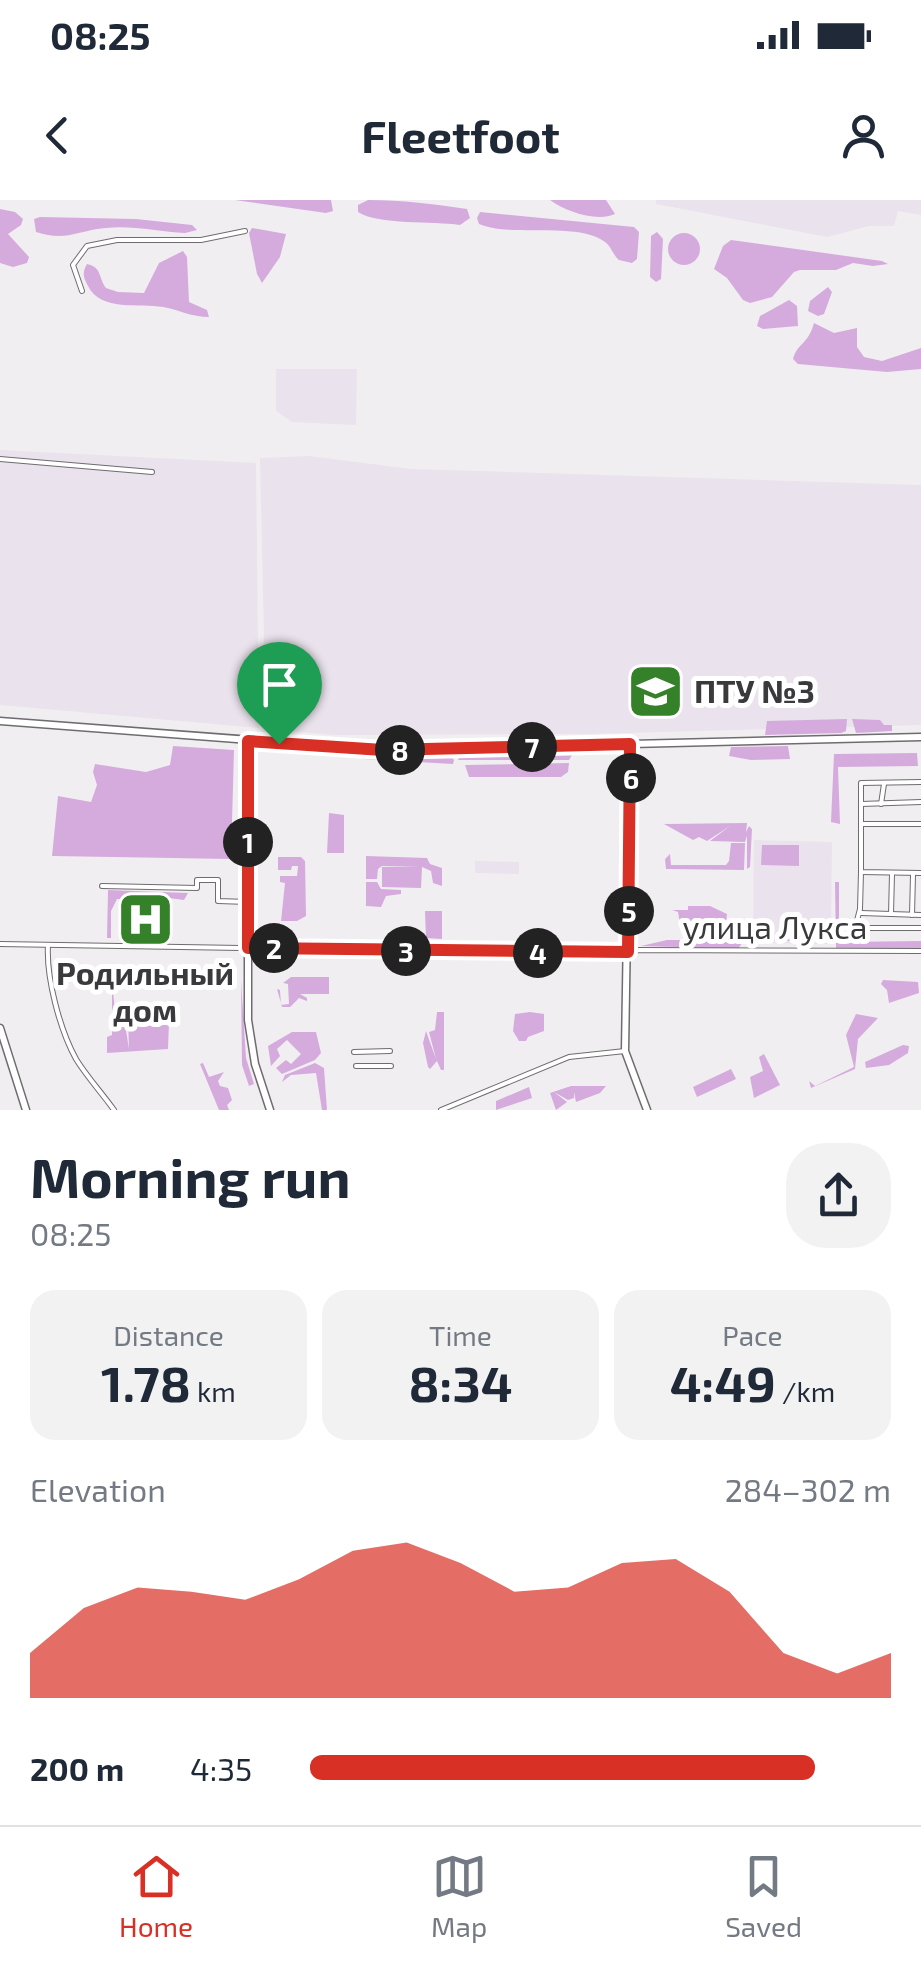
<!DOCTYPE html>
<html lang="en">
<head>
<meta charset="utf-8">
<style>
	body { margin:0; font-family:"Exo 2",sans-serif; background:#f2f2f3; color:#1f2937; height:100vh; display:flex; flex-direction:column; font-size:38px; white-space:nowrap }
	* { box-sizing:border-box; margin:0 }
	p { font-size:32px; color:#747a83 }
	.icon { flex:none; width:55px; height:55px; fill:none; stroke:currentColor; stroke-width:2; stroke-linecap:round; stroke-linejoin:round }
	.map { position:relative; height:910px; overflow:hidden }
	.sheet { display:flex; flex-direction:column; background:#fff; flex:1 }
	.sheet>* { flex:none }
	.pin { position:absolute; display:grid; place-items:center; width:85px; height:85px; color:#fff; margin:-102px -42px; border-radius:50% 50% 50% 0; rotate:-45deg; box-shadow:0 0 10px #0007 }
	.pin .icon { rotate:45deg }
	.km { position:absolute; width:50px; height:50px; margin:-25px; border-radius:50%; background:#222; color:#fff; font-size:28px; line-height:50px; text-align:center }
	.round { display:grid; place-items:center; flex:none; width:105px; height:105px; border-radius:40px; background:#f2f2f3 }
	.head { display:flex; align-items:center; justify-content:space-between; height:170px; padding:0 30px }
	h1 { font-size:55px; font-weight:700; line-height:75px }
	.metrics { display:grid; grid-template-columns:repeat(3,1fr); gap:15px; height:170px; padding:10px 30px }
	.metrics div { display:grid; align-content:center; border-radius:25px; background:#f2f2f3; text-align:center }
	.metrics b { font-size:50px; font-weight:700 }
	.metrics small { font-size:28px; font-weight:400 }
	.metrics p { font-size:28px }
	.chart { height:280px; padding:20px 30px }
	.chart p { display:flex; justify-content:space-between }
	.chart svg { width:100%; height:180px; margin-top:10px; fill:#d93025; opacity:.7 }
	ul { padding:0 30px; list-style:none; font-size:32px }
	li { display:grid; grid-template-columns:160px 120px 1fr; align-items:center; height:75px }
	li i { height:25px; border-radius:12px; background:#d93025 }
	.status { display:flex; justify-content:space-between; align-items:center; height:70px; padding:0 50px; background:#fff; direction:ltr }
	.status svg { height:28px; fill:currentColor }
	header { display:flex; justify-content:space-between; align-items:center; height:130px; padding:0 30px; background:#fff; font-size:45px; font-weight:700 }
	.tab-bar { display:flex; justify-content:space-around; align-items:center; height:140px; border-top:2px solid #e0e1e3; background:#fff; font-size:28px; color:#747a83 }
	.tab-bar a { display:grid; justify-items:center; gap:5px }
	.tab-bar .selected { color:#d93025 }
	.map>svg:first-child { display:block }
	.built { fill:#eae2ec }
	.green { fill:#d5abdd }
	.lines { fill:none; stroke-linecap:round; stroke-linejoin:round }
	.street-casing { stroke:#6f6c6f; stroke-width:6 }
	.secondary-casing { stroke:#6f6c6f; stroke-width:9 }
	.street { stroke:#fff; stroke-width:4 }
	.secondary { stroke:#fff; stroke-width:6 }
	.route-casing { stroke:#fff; stroke-width:20 }
	.route { stroke:#d93025; stroke-width:12 }
	.labels { text-anchor:middle; stroke-width:10; stroke-linejoin:round; paint-order:stroke }
	.poi-label { font-size:32px; font-weight:bold; fill:#3a393b; stroke:#fff; text-anchor:start }
	.street-label { font-size:32px; fill:#3a393b; stroke:#fff }
</style>
</head>
<body>
<div class="status"><b>08:25</b><svg viewBox="0 0 49 12"><path d="M0 12V9h3v3zM5 12V6h3v6zM10 12V3h3v9zM15 12V0h3v12zM26 1h20v11H26zM47 4h2v5h-2z"/></svg></div>
<header><svg class="icon" aria-label="back" viewBox="0 0 24 24"><path d="M15 5l-7 7 7 7"/></svg>Fleetfoot<svg class="icon" aria-label="person" viewBox="0 0 24 24"><circle cx="12" cy="8" r="4"/><path d="M4 21q1-7 8-7t8 7"/></svg></header>
<div class="map">
<svg width="921" height="910" viewBox="0 0 921 910">
	<rect width="100%" height="100%" fill="#f1eef1"/>
	<g class="built">
		<polygon points="656,0 921,0 921,15 898,11 894,26 869,26 827,37 656,4"/>
		<polygon points="276,169 357,169 356,225 292,222 276,211"/>
		<polygon points="0,250 256,263 259,528 0,505"/>
		<polygon points="309,256 411,269 921,285 921,525 591,534 334,535 266,529 260,258"/>
		<polygon points="754,640 832,642 831,729 827,744 753,743"/>
		<polygon points="475,661 519,662 519,674 475,673"/>
	</g>
	<g class="green">
		<polygon points="235,0 331,0 333,11 326,13"/>
		<path d="M368,0C402,0 434,4 467,9L470,18L460,25C433,21 378,25 358,12V5Z"/>
		<path d="M550,0H606L615,14C597,22 566,12 550,0Z"/>
		<polygon points="0,9 15,12 23,19 21,25 8,34 29,57 27,63 13,67 0,63"/>
		<path d="M480,12L634,27L639,32L637,59L632,63L619,60C613,55 611,46 605,42C578,21 512,38 479,24L477,18Z"/>
		<path d="M40,17L136,19L192,25L197,30L185,33C160,32 131,25 106,28C79,30 66,42 36,32L34,19Z"/>
		<polygon points="252,28 286,34 280,57 262,83 257,74 249,33"/>
		<polygon points="657,32 663,39 661,79 656,82 650,77 651,36"/>
		<circle cx="684" cy="49" r="16"/>
		<polygon points="731,40 882,61 888,64 873,66 853,63 836,70 800,70 794,72 772,97 750,103 743,100 727,78 714,69 723,46"/>
		<path d="M183,51L187,57L189,102L207,110L209,117C191,117 180,110 163,107C139,103 101,112 88,86C83,77 82,73 87,64C102,67 98,77 106,88L118,92L144,93L159,63Z"/>
		<polygon points="828,87 832,92 824,114 818,116 808,111 810,101"/>
		<polygon points="789,100 797,106 798,126 763,129 757,126 760,116"/>
		<path d="M814,123L834,133L857,128V147L864,157L882,161L921,148V169L887,172L798,164L793,159C798,142 808,145 814,123Z"/>
		<polygon points="847,519 846,531 841,533 765,535 767,521"/>
		<polygon points="852,519 880,520 884,525 892,525 892,531 856,533"/>
		<polygon points="173,546 234,550 231,659 52,656 58,596 91,602 97,585 93,572 95,564 146,572 170,565"/>
		<polygon points="788,546 790,559 751,560 729,556 731,547"/>
		<polygon points="566,551 572,555 569,560 458,560 461,554"/>
		<polygon points="239,553 243,553 241,664 238,664"/>
		<polygon points="364,553 449,554 454,560 453,564 363,559 361,554"/>
		<polygon points="834,554 917,553 918,566 838,567 840,624 831,622"/>
		<polygon points="569,563 568,572 561,577 469,577 465,565"/>
		<polygon points="329,613 344,615 344,653 327,653"/>
		<polygon points="747,623 746,632 749,626 752,629 750,667 747,669 747,636 745,642 710,641 730,626 707,641 699,637 693,640 664,624"/>
		<polygon points="731,643 745,643 744,670 666,669 665,659 670,654 671,665 726,665 729,661"/>
		<polygon points="762,645 799,645 799,666 761,665"/>
		<polygon points="366,656 427,658 430,664 442,668 442,686 433,683 431,671 422,667 421,688 382,687 382,667 419,667 382,666 378,669 377,679 366,679"/>
		<polygon points="278,657 301,657 305,661 306,716 297,721 281,721 285,683 280,682 280,676 297,676 298,666 292,666 291,670 278,670"/>
		<polygon points="366,682 377,682 381,689 401,690 401,694 386,696 381,707 366,706"/>
		<polygon points="835,682 839,682 839,742 921,741 921,748 836,748"/>
		<polygon points="108,690 188,693 184,700 161,697 158,709 124,709 122,699 117,699 111,711 111,738 107,738"/>
		<polygon points="688,706 710,706 727,714 726,724 680,723 678,712 672,710 688,710"/>
		<polygon points="425,711 442,711 442,739 426,738"/>
		<polygon points="755,733 827,734 827,741 755,741"/>
		<polygon points="667,740 744,740 738,749 641,746"/>
		<polygon points="291,777 329,777 329,794 300,794 307,798 307,801 299,798 290,807 282,807 277,789 280,790 281,805 289,804 288,784 283,783"/>
		<polygon points="241,780 246,858 254,884 249,886 242,865"/>
		<polygon points="883,780 918,782 919,793 889,803 887,790 881,784"/>
		<polygon points="112,781 116,821 125,824 129,849 128,820 169,822 168,849 107,853 107,837 112,835"/>
		<polygon points="437,812 444,812 444,870 441,870 437,861 430,869 428,867 423,843 426,831 436,859 429,832 435,830"/>
		<polygon points="530,812 544,814 544,831 528,837 526,841 519,841 513,831 515,814"/>
		<polygon points="856,814 878,818 858,839 855,869 811,888 809,881 815,886 854,867 846,835"/>
		<polygon points="292,832 316,832 321,853 315,860 282,874 276,868 286,860 291,864 301,854 287,840 277,849 280,856 271,866 268,846"/>
		<polygon points="903,845 909,846 908,853 889,865 866,868 865,862"/>
		<polygon points="764,854 780,885 754,898 750,877 763,871 759,857"/>
		<polygon points="203,863 209,877 224,872 218,881 220,886 228,888 232,900 227,905 229,910 219,910 200,864"/>
		<polygon points="315,863 324,868 327,910 322,910 316,873 291,875 282,882 285,875"/>
		<polygon points="731,869 736,879 697,897 693,887"/>
		<polygon points="571,886 606,886 600,893 576,902 574,892 574,898 568,900 554,892 567,902 556,910 550,893"/>
		<polygon points="529,887 532,898 496,910 496,901"/>
	</g>
	<g class="lines">
		<defs>
			<g id="street">
				<polyline points="82,91 73,65 87,46 117,40 201,40 245,31"/>
				<polyline points="0,259 152,272"/>
				<polyline points="921,582 861,583 861,604 921,602"/>
				<polyline points="861,604 861,624 921,624"/>
				<polyline points="881,604 884,584"/>
				<polyline points="861,624 861,672 921,673"/>
				<polyline points="861,672 860,709 855,728 921,728"/>
				<polyline points="102,686 197,688 197,680 218,680 218,701 248,702"/>
				<polyline points="861,713 921,715"/>
				<polyline points="891,714 892,674"/>
				<polyline points="912,715 913,675"/>
				<polyline points="0,744 618,754 639,750 921,751"/>
				<path d="M48,745C46,778 60,830 76,859C87,877 102,893 114,910"/>
				<polyline points="354,852 390,851"/>
				<polyline points="356,866 391,866"/>
				<polyline points="441,910 569,857 625,851"/>
			</g>
			<g id="secondary">
				<polyline points="0,521 383,550 921,537"/>
				<polyline points="248,541 248,820 255,864 270,910"/>
				<polyline points="630,545 625,851 647,910"/>
				<polyline points="0,828 26,910"/>
			</g>
		</defs>
		<use href="#street" class="street-casing"/>
		<use href="#secondary" class="secondary-casing"/>
		<use href="#street" class="street"/>
		<use href="#secondary" class="secondary"/>
	</g>
	<g class="lines">
		<defs>
			<polygon id="route" points="248,541 383,550 630,544 628,752 248,748"/>
		</defs>
		<use href="#route" class="route-casing"/>
		<use href="#route" class="route"/>
	</g>
	<defs>
		<symbol id="university-square" viewBox="-11 -11 22 22"><rect x="-9" y="-9" width="18" height="18" rx="4" fill="#35812a" stroke="#fff"/><path d="M0-5L7-2L0 1L-7-2ZM-4 1L0 2.5L4 1V4Q0 6-4 4Z" fill="#fff"/></symbol>
		<symbol id="hospital-square" viewBox="-11 -11 22 22"><rect x="-9" y="-9" width="18" height="18" rx="4" fill="#35812a" stroke="#fff"/><path d="M-5-5h3v3.5h4V-5h3V5h-3V1.5h-4V5h-3Z" fill="#fff"/></symbol>
	</defs>
	<g fill-rule="evenodd">
		<use href="#university-square" x="624" y="460" width="63" height="63"/>
		<use href="#hospital-square" x="114" y="688" width="63" height="63"/>
	</g>
	<g class="labels">
		<g class="poi-label">
			<text x="694" y="503">ПТУ №3</text>
			<text x="145" y="785" text-anchor="middle">Родильный<tspan x="145" dy="37">дом</tspan></text>
		</g>
		<g class="street-label">
			<text x="775" y="739">улица Лукса</text>
		</g>
	</g>
</svg>
<div class="pin" style="left:279px;top:544px;background:#1e9e55"><svg class="icon" aria-label="arrive" viewBox="0 0 24 24"><path d="M6 21V4h12l-3 4 3 4H6"/></svg></div>
<b class="km" style="left:248px;top:642px">1</b>
<b class="km" style="left:274px;top:748px">2</b>
<b class="km" style="left:406px;top:751px">3</b>
<b class="km" style="left:538px;top:753px">4</b>
<b class="km" style="left:629px;top:711px">5</b>
<b class="km" style="left:631px;top:578px">6</b>
<b class="km" style="left:532px;top:547px">7</b>
<b class="km" style="left:400px;top:550px">8</b>
</div>
<section class="sheet">
<div class="head"><div><h1>Morning run</h1><p>08:25</p></div><a class="round"><svg class="icon" aria-label="share" viewBox="0 0 24 24"><path d="M12 15V3M7 8l5-5 5 5M5 13v7h14v-7"/></svg></a></div>
<div class="metrics">
<div><p>Distance</p><b>1.78<small> km</small></b></div>
<div><p>Time</p><b>8:34</b></div>
<div><p>Pace</p><b>4:49<small> /km</small></b></div>
</div>
<div class="chart"><p><span>Elevation</span>284–302 m</p>
<svg viewBox="0 0 160 44" preserveAspectRatio="none"><path d="M0 44V33L10 22L20 17L30 18L40 20L50 15L60 8L70 6L80 11L90 18L100 17L110 11L120 10L130 18L140 33L150 38L160 33V44z"/></svg>
</div>
<ul>
<li><b>200 m</b>4:35<i style="width:87%"></i></li>
</ul>
</section>
<nav class="tab-bar">
<a class="selected"><svg class="icon" aria-label="home" viewBox="0 0 24 24"><path d="M3 11l9-7 9 7M6 9v11h12V9"/></svg>Home</a>
<a><svg class="icon" aria-label="map" viewBox="0 0 24 24"><path d="M3 6l6-2 6 2 6-2v14l-6 2-6-2-6 2zM9 4v14M15 6v14"/></svg>Map</a>
<a><svg class="icon" aria-label="saved" viewBox="0 0 24 24"><path d="M7 4h10v16l-5-4-5 4z"/></svg>Saved</a>
</nav>
</body>
</html>
